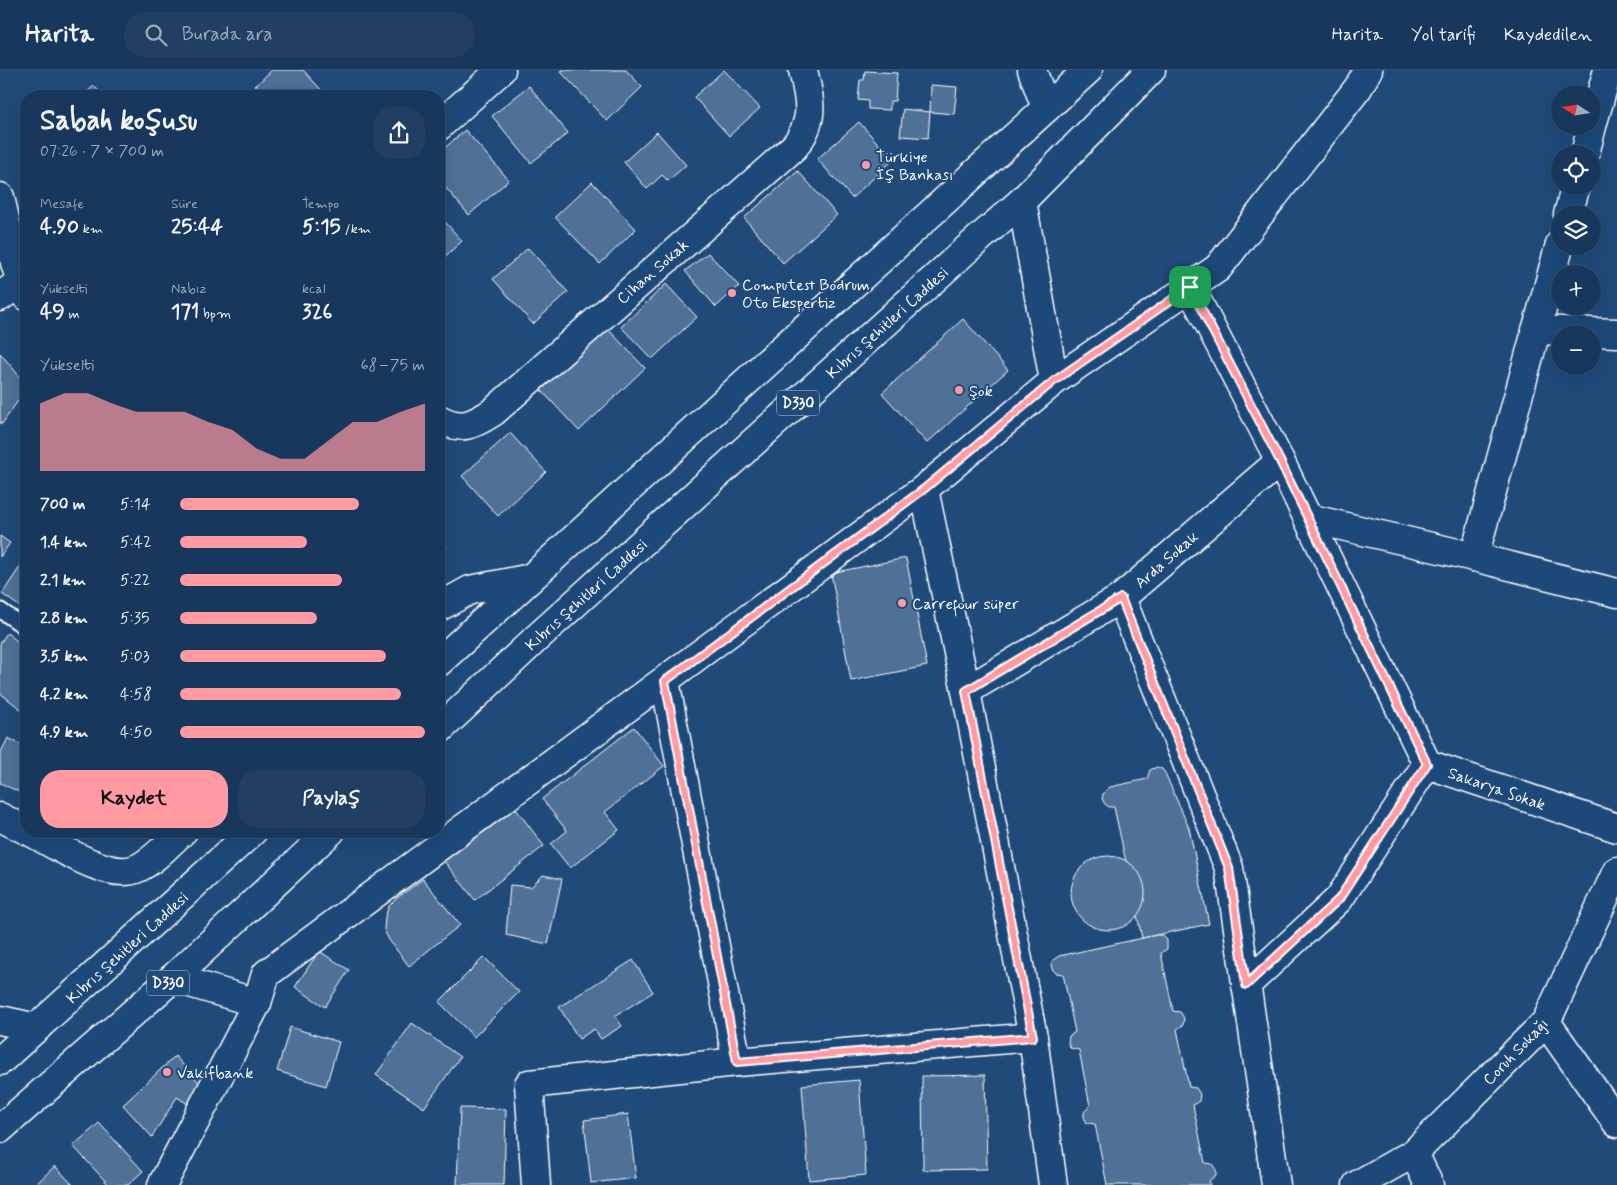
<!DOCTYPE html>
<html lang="tr">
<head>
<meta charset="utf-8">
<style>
	body { margin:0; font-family:Mynerve,sans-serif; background:#203f62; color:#f1f3f6; height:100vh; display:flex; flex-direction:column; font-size:19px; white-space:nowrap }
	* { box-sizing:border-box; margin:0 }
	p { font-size:16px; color:#9eacbb }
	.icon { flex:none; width:28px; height:28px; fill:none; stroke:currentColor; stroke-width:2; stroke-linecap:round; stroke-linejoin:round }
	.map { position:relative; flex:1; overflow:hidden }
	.sheet { position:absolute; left:20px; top:20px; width:425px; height:748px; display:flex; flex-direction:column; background:#17385c; border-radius:20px; box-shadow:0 5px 20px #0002,0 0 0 1px #365272 }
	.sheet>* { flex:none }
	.needle { width:32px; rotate:282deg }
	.fabs { position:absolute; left:1551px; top:15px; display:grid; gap:10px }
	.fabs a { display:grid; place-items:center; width:50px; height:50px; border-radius:50%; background:#17385c; box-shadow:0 5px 20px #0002,0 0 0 1px #365272; font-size:25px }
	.pin { position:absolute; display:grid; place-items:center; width:42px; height:42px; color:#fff; margin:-21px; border-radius:10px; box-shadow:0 2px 8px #0006 }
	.round { display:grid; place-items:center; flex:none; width:52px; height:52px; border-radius:20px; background:#203f62 }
	.overview { display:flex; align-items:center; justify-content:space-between; height:85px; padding:0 20px }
	h1 { font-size:28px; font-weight:700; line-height:38px }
	.metrics { display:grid; grid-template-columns:repeat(3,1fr); gap:8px; height:85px; padding:5px 20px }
	.metrics div { display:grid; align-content:center }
	.metrics b { font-size:21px; font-weight:700 }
	.metrics small { font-size:14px; font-weight:400 }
	.metrics p { font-size:14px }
	.chart { height:140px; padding:10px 20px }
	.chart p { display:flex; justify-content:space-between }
	.chart svg { width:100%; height:90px; margin-top:5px; fill:#ff9aa2; opacity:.7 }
	.action { display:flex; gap:10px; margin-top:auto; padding:10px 20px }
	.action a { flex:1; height:58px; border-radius:20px; background:#ff9aa2; color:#111; font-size:20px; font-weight:700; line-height:58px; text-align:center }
	.action a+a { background:#203f62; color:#f1f3f6 }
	ul { padding:0 20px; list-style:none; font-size:16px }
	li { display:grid; grid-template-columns:80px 60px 1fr; align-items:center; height:38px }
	li i { height:12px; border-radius:6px; background:#ff9aa2 }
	header { display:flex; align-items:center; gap:30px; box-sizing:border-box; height:70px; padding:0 25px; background:#17385c; border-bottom:1px solid #365272 }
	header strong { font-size:24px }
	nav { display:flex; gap:28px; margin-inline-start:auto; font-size:18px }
	.search { width:350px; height:45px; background:#203f62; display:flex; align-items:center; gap:12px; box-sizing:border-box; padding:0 18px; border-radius:20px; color:#9eacbb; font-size:19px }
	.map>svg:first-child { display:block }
	.building { fill:#507197; stroke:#fff }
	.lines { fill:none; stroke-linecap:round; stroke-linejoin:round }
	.service-casing { stroke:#fff; stroke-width:18 }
	.minor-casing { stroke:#fff; stroke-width:31 }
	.tertiary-casing { stroke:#fff; stroke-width:31 }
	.trunk-casing { stroke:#fff; stroke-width:31 }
	.service { stroke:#1f4a7a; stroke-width:14 }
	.minor { stroke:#1f4a7a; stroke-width:28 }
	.tertiary { stroke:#1f4a7a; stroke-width:28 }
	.trunk { stroke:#1f4a7a; stroke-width:28 }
	.route-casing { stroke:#fff; stroke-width:10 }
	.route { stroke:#ff9aa2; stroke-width:6 }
	.poi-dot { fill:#ff9aa2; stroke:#1f4a7a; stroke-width:2 }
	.labels { text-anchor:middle; stroke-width:4; stroke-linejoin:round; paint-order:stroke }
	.shield { fill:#1f4a7a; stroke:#bcc9d7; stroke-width:1 }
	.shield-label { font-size:15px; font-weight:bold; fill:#fff }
	.poi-label { font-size:16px; fill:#fff; stroke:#1f4a7a; text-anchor:start }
	.street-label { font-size:16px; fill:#fff; stroke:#1f4a7a }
</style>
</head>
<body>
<header>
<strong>Harita</strong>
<div class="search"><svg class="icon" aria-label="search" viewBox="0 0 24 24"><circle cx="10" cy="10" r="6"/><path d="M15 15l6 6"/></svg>Burada ara</div>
<nav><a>Harita</a><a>Yol tarifi</a><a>Kaydedilen</a></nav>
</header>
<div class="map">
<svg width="1617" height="1115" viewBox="0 0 1617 1115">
	<rect width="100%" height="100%" fill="#1f4a7a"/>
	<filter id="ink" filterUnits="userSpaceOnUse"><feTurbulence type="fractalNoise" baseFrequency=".02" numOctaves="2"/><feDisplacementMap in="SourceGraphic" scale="10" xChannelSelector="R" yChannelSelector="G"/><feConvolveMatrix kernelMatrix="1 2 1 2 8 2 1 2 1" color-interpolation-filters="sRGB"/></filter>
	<g filter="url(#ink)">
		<g class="building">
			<polygon points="272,0 303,0 327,26 261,26 253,18"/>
			<polygon points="562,0 626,0 642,17 607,51 561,2"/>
			<polygon points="724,0 760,38 729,66 694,27"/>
			<polygon points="865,1 897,3 895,31 890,31 890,40 868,39 868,31 858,30 860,10 864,10"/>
			<polygon points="931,15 957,17 954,44 930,42"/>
			<polygon points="94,16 103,26 82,26"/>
			<polygon points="529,16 568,63 531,93 492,46"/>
			<polygon points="903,39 930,42 928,68 900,66"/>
			<polygon points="859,52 893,90 852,128 817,89"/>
			<polygon points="465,60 509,110 469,145 439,110 439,83"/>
			<polygon points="657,62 686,95 668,111 662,105 647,119 624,92"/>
			<polygon points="798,101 837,145 783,193 744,148"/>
			<polygon points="592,112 636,159 600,194 555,147"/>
			<polygon points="439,145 462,171 439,192"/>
			<polygon points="528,178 568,222 533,254 493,209"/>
			<polygon points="708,183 739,216 716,237 685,201"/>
			<polygon points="666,214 697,247 652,289 621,257"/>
			<polygon points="963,249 1008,300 927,373 882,323"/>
			<polygon points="607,258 645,298 579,361 541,320"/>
			<polygon points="0,283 26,314 26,319 2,354 0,353"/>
			<polygon points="510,363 546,402 498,446 462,406"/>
			<polygon points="0,466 10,473 0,487"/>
			<polygon points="439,467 447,476 439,483"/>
			<polygon points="26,488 26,541 2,524"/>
			<polygon points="906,488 927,596 851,611 831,503"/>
			<polygon points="7,563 26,578 26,636 23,641 0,623 0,573"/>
			<polygon points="634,657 664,696 605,742 619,760 570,798 551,774 567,761 542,729"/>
			<polygon points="8,668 26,677 26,725 0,713 0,684"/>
			<polygon points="1157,697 1162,699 1165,703 1189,758 1209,854 1142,868 1137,845 1144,829 1142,810 1137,802 1126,792 1114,737 1109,737 1105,734 1102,729 1103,724 1110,717 1147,709 1150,700"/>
			<polygon points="513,735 544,776 475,830 443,790"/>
			<circle cx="1108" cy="823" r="37"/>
			<polygon points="543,805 562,809 548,874 506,865 510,815 531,817"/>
			<polygon points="423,809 460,855 409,896 389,870 384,860 385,847 389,836 397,828"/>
			<polygon points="1157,865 1162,865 1167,870 1167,879 1161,883 1173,941 1180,942 1184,948 1183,955 1177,959 1189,1017 1196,1018 1200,1024 1199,1031 1193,1035 1205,1093 1212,1094 1216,1100 1216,1105 1209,1111 1210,1115 1106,1115 1107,1115 1095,1054 1087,1053 1084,1047 1084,1042 1090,1036 1079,980 1070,978 1068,973 1069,966 1075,962 1063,904 1056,903 1052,899 1051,894 1053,890 1059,886"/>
			<polygon points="319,881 349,900 325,937 295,917"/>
			<polygon points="484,887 519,922 474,967 439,932"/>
			<polygon points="633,890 653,922 615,946 622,956 601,969 594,959 579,969 559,937"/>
			<polygon points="412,953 460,987 424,1038 376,1005"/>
			<polygon points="290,957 339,972 326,1016 277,1001"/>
			<polygon points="175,986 204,1018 194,1038 177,1027 152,1067 123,1035"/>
			<polygon points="985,1005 987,1099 923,1100 922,1006"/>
			<polygon points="859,1010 866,1105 809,1110 802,1015"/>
			<polygon points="460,1038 506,1039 504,1115 457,1115"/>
			<polygon points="628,1044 636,1108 591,1113 584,1050"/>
			<polygon points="99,1053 143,1101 128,1115 109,1115 73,1076"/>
			<polygon points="55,1096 73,1115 35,1115"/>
		</g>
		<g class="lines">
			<defs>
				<polyline id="service" points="0,540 26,558"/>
				<g id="minor">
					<polyline points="439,56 501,0"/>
					<polyline points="1592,56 1608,0"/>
					<polyline points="1585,84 1592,56"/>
					<polyline points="0,127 15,193 26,226"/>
					<polyline points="1568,144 1576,116"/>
					<polyline points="1190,217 1280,391 1427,694 1617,758"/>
					<polyline points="0,227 21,211"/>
					<polyline points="1536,260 1617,263"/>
					<polyline points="1054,311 1218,198 1358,18 1368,0"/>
					<path d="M439,349C461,361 473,355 493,342L794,77C816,50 810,31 803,0"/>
					<polyline points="1308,448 1474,487 1617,523"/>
					<polyline points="1474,487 1560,174"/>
					<polyline points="1121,528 1229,798 1276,1115"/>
					<polyline points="439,537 470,520 531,508"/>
					<polyline points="665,611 737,992"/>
					<polyline points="966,621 1121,528 1280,391"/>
					<polyline points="0,747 26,760"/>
					<path d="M29,761C56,775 110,812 138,798C155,790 169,773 183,761"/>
					<polyline points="173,908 257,933 266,904 924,419"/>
					<polyline points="1246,915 1339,829 1427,694"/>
					<polyline points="1546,952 1617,1053"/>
					<polyline points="1414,1083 1429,1115"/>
					<polyline points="162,1115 257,933"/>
					<polyline points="536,1115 529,1014 737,992 1033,967"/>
					<polyline points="1357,1115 1414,1083 1546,952 1617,801"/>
				</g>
				<g id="tertiary">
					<polyline points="1032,0 1046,38"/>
					<polyline points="1022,131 1054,311 924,419 966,621 1033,967 1053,1115"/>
					<polyline points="0,950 37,958"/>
				</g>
				<g id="trunk">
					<polyline points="439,592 1088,0"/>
					<polyline points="439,660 540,565 966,180 1022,131 1151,0"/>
					<polyline points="0,991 253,761"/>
					<polyline points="0,1059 173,908 331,761"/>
				</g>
			</defs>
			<use href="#service" class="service-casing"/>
			<use href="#minor" class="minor-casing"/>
			<use href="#tertiary" class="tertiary-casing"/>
			<use href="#trunk" class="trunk-casing"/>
			<use href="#service" class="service"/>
			<use href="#minor" class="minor"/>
			<use href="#tertiary" class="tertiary"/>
			<use href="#trunk" class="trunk"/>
		</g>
	</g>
	<g class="lines" filter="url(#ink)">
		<defs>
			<polygon id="route" points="1190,217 1280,391 1427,694 1339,829 1246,915 1229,798 1121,528 966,621 1033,967 737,992 665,611 924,419 1054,311"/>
		</defs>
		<use href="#route" class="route-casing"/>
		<use href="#route" class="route"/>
	</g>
	<g class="poi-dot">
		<circle cx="866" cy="95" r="5"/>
		<circle cx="732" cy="223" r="5"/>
		<circle cx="959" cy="320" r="5"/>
		<circle cx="902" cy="533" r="5"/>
		<circle cx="167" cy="1002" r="5"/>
	</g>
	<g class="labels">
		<g class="shield">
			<rect x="777" y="320.5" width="42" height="25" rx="4"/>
			<rect x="147" y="900.5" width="42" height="25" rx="4"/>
		</g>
		<g class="shield-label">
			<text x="798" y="338">D330</text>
			<text x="168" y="918">D330</text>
		</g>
		<g class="poi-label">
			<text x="876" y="92">Türkiye<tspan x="876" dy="18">İş Bankası</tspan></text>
			<text x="742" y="220">Computest Bodrum<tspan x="742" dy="18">Oto Ekspertiz</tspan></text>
			<text x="969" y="326">Şok</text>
			<text x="912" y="539">Carrefour süper</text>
			<text x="177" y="1008">Vakıfbank</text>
		</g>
		<g class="street-label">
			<text transform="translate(652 201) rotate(-41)" y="6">Cihan Sokak</text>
			<text transform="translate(887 252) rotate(-42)" y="6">Kıbrıs Şehitleri Caddesi</text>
			<text transform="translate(1166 489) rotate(-41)" y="6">Arda Sokak</text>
			<text transform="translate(586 524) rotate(-42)" y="6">Kıbrıs Şehitleri Caddesi</text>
			<text transform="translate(1497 718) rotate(19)" y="6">Sakarya Sokak</text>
			<text transform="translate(127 877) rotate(-42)" y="6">Kıbrıs Şehitleri Caddesi</text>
			<text transform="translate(1515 981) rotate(-46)" y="6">Coruh Sokağı</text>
		</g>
	</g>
</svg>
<div class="fabs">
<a><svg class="needle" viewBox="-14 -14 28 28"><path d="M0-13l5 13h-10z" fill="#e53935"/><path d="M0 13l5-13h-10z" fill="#9eacbb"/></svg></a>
<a><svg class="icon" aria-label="locate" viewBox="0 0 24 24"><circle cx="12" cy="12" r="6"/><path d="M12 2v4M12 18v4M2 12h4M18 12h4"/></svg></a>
<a><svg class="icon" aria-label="layers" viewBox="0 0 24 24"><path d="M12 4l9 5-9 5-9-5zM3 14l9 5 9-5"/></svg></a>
<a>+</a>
<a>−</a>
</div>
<div class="pin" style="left:1190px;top:217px;background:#1e9e55"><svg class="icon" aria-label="arrive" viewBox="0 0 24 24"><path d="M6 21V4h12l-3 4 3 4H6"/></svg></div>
<section class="sheet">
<div class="overview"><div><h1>Sabah koşusu</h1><p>07:26 · 7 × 700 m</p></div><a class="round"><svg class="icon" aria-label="share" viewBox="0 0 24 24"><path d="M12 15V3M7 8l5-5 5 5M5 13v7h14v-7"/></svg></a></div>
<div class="metrics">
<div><p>Mesafe</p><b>4.90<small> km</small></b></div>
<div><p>Süre</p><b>25:44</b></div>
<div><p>Tempo</p><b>5:15<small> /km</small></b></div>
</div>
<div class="metrics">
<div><p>Yükselti</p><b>49<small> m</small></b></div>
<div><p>Nabız</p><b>171<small> bpm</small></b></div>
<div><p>kcal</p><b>326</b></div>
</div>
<div class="chart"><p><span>Yükselti</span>68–75 m</p>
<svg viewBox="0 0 160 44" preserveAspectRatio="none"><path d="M0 44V11L10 6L20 6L30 11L40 15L50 15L60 15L70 20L80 24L90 33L100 38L110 38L120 29L130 20L140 20L150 15L160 11V44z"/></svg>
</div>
<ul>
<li><b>700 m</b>5:14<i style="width:73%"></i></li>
<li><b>1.4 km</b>5:42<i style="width:52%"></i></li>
<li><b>2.1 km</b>5:22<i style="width:66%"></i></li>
<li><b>2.8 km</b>5:35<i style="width:56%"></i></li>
<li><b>3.5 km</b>5:03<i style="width:84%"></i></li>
<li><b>4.2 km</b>4:58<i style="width:90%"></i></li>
<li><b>4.9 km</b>4:50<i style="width:100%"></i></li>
</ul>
<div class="action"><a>Kaydet</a><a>Paylaş</a></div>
</section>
</div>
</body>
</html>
